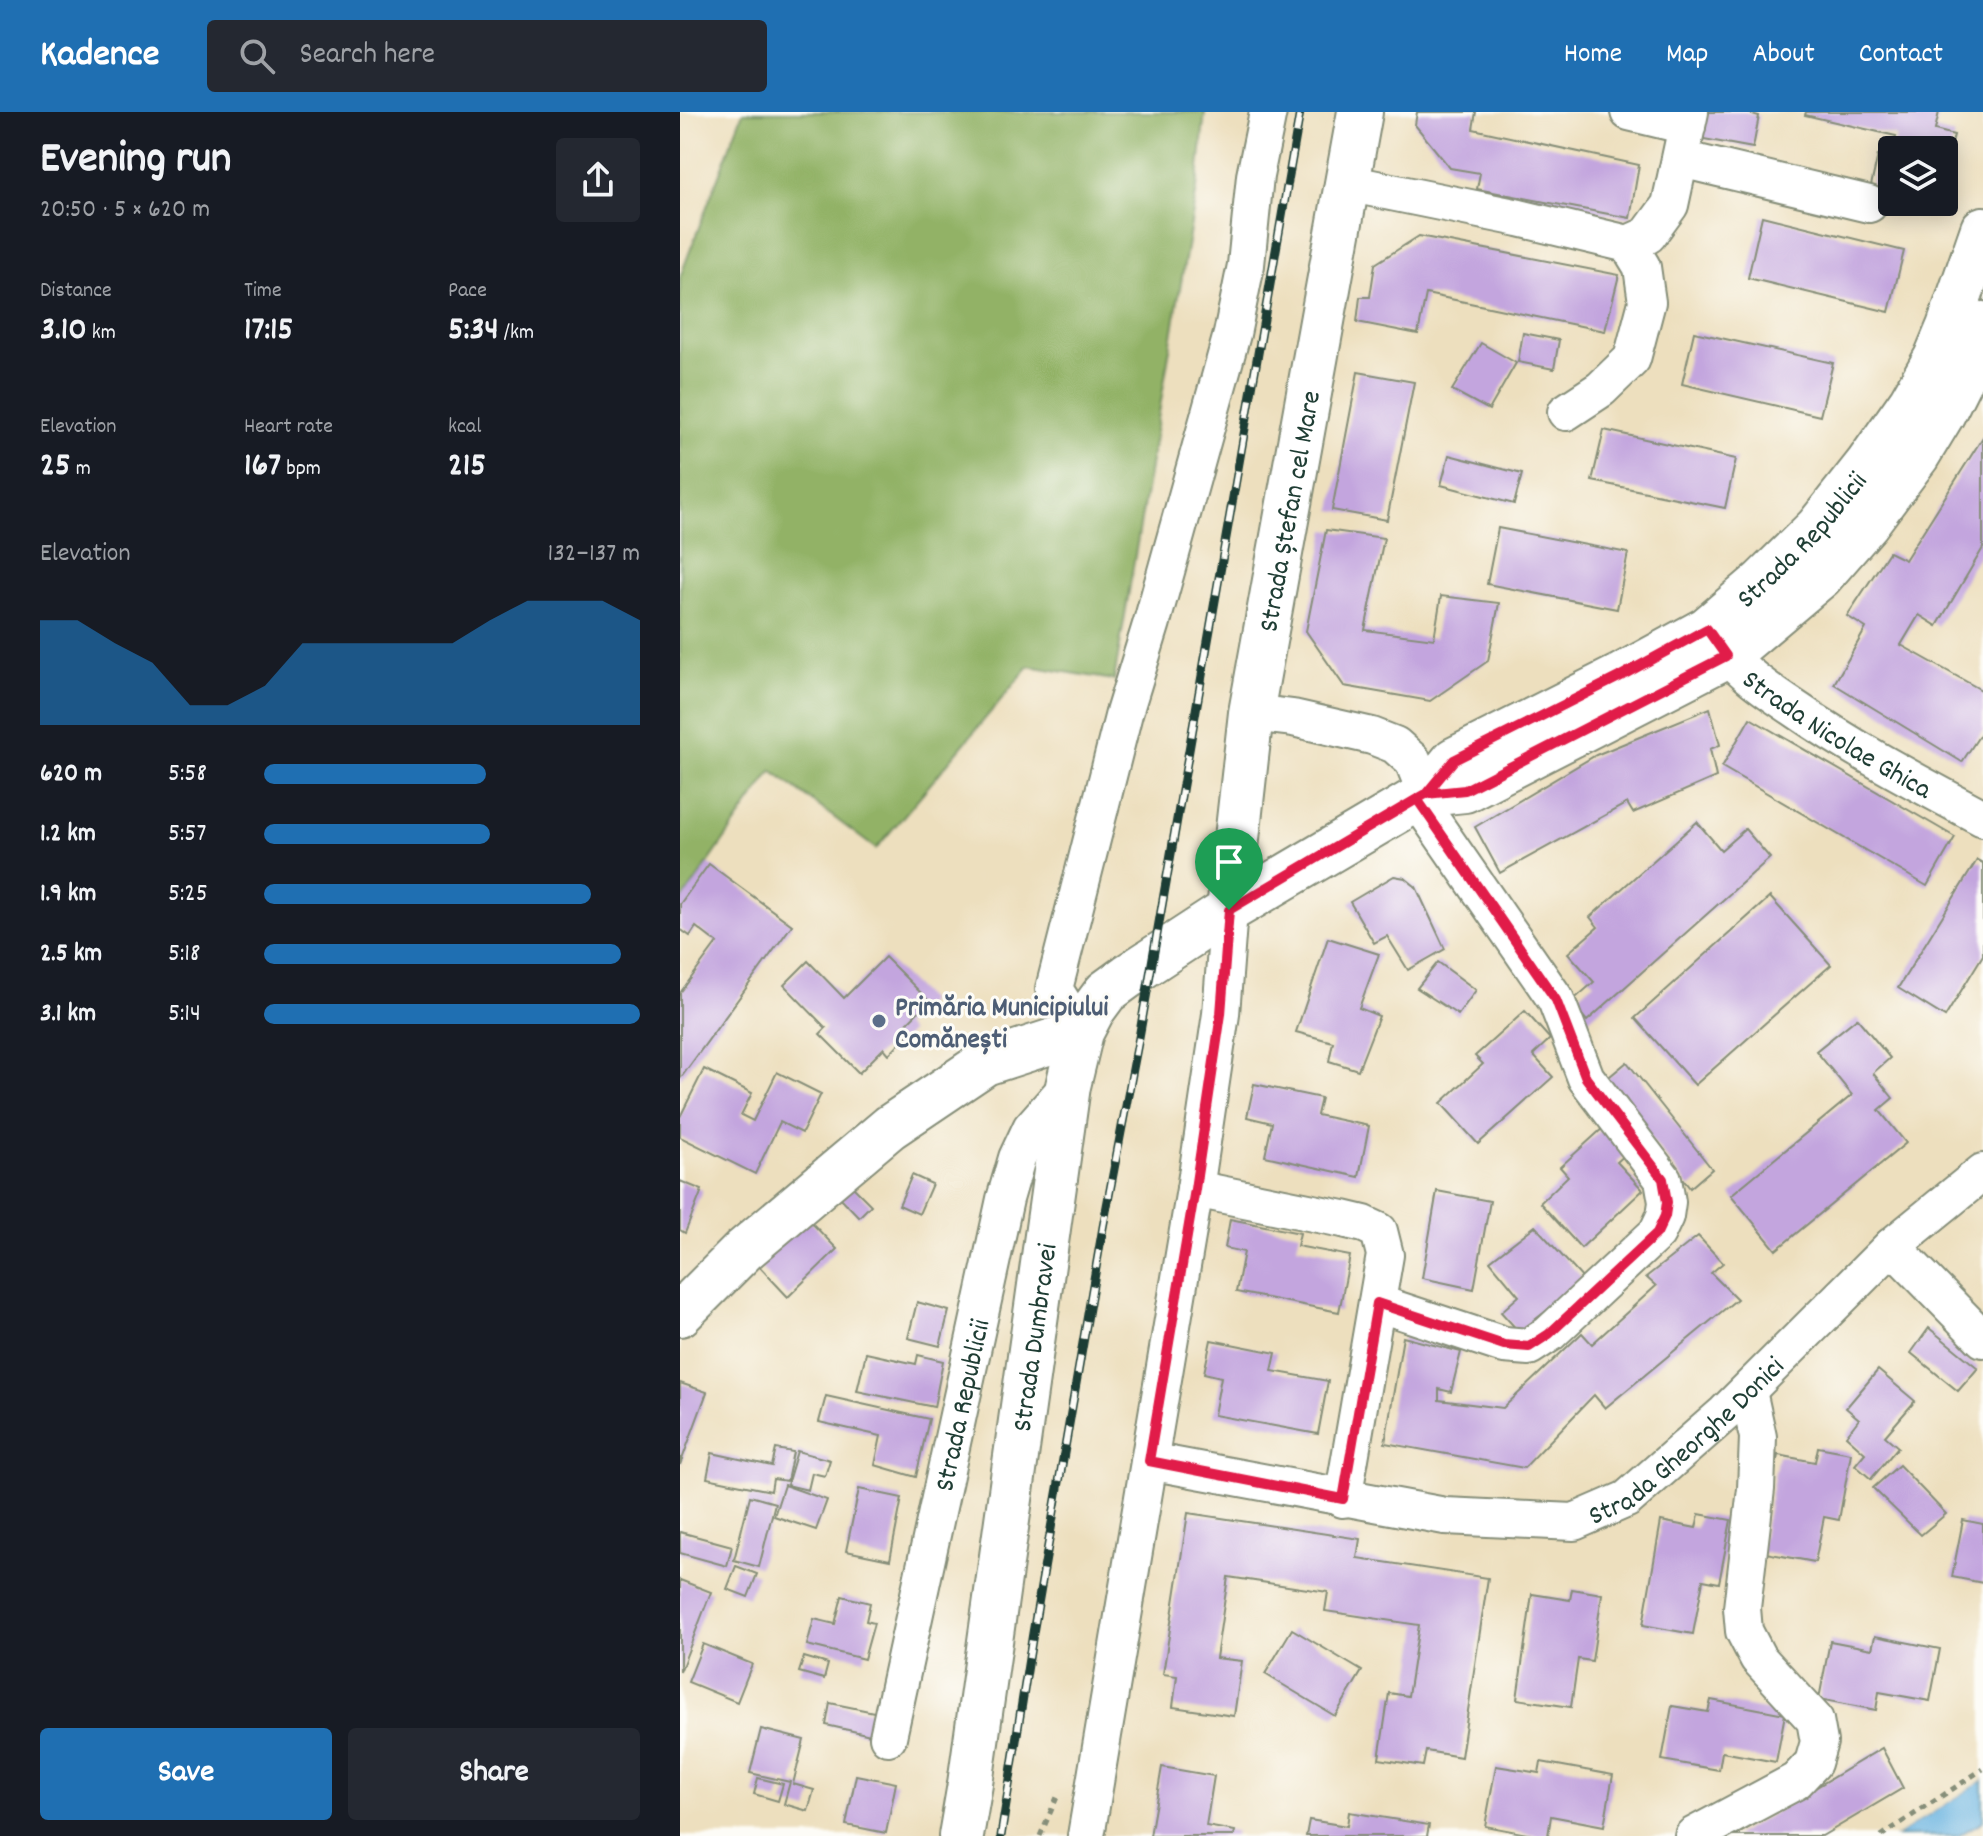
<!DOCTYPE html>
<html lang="en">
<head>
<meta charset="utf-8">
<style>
	body { margin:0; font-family:Dekko,sans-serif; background:#242831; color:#f1f3f6; height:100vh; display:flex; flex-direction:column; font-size:30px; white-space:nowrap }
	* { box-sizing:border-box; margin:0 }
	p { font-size:26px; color:#9ea1a6 }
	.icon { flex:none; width:44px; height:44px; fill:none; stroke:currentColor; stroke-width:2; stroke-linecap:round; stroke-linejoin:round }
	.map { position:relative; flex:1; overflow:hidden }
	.sheet { display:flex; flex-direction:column; background:#171b24; width:680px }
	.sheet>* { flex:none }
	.fabs { position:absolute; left:1198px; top:24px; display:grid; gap:16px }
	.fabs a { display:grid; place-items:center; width:80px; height:80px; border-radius:8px; background:#171b24; box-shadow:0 4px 20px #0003; font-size:40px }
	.pin { position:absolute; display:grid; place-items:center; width:68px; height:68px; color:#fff; margin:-82px -34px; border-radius:50% 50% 50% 0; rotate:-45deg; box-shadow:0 0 8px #0007 }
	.pin .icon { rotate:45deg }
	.round { display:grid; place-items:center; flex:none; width:84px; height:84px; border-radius:8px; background:#242831 }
	.overview { display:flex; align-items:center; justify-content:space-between; height:136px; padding:0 40px }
	h1 { font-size:44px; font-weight:800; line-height:60px }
	.metrics { display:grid; grid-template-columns:repeat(3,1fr); gap:12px; height:136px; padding:8px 40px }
	.metrics div { display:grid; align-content:center }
	.metrics b { font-size:34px; font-weight:800 }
	.metrics small { font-size:22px; font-weight:400 }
	.metrics p { font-size:22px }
	.chart { height:224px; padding:16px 40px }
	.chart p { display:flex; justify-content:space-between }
	.chart svg { width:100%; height:144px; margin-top:8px; fill:#1f6fb2; opacity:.7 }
	.cta { display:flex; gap:16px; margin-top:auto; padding:16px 40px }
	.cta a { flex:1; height:92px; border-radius:8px; background:#1f6fb2; color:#fff; font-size:32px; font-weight:800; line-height:92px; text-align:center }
	.cta a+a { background:#242831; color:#f1f3f6 }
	ul { padding:0 40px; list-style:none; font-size:26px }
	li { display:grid; grid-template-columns:128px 96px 1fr; align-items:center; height:60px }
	li i { height:20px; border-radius:10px; background:#1f6fb2 }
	header { display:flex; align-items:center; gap:48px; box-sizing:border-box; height:112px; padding:0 40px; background:#1f6fb2; color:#fff }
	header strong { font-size:38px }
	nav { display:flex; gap:44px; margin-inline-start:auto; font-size:28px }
	.search { width:560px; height:72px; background:#242831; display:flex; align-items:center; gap:20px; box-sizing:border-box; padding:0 28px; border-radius:8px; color:#9ea1a6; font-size:30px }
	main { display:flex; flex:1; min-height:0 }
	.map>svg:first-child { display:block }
	.forest { fill:#92b266; stroke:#58784d; stroke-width:2 }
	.water { fill:#68b2e0; stroke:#44788a; stroke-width:2 }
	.pier { fill:#eddfbe }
	.building { fill:#c3a5de }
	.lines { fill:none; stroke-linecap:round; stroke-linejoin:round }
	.minor-casing { stroke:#868e79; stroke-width:40 }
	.tertiary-casing { stroke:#868e79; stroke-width:48 }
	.secondary-casing { stroke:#868e79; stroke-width:48 }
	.primary-casing { stroke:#868e79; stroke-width:48 }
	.path { stroke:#868e79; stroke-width:5; stroke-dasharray:6 6; stroke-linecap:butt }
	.minor { stroke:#fff; stroke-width:36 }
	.tertiary { stroke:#fff; stroke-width:44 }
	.secondary { stroke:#fff; stroke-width:44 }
	.primary { stroke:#fff; stroke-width:44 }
	.rail-casing { stroke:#1f3d34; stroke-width:9 }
	.rail { stroke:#fdfcf7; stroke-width:6; stroke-dasharray:18; stroke-linecap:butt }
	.route-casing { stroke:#fff; stroke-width:16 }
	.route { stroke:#e11d48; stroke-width:10 }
	.service-dot { fill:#5c6f8a; stroke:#fdfcf7; stroke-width:3 }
	.labels { text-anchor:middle; stroke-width:6; stroke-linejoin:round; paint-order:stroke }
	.street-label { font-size:28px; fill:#1f3d34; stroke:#fdfcf7 }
	.service-label { font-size:28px; font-weight:bold; fill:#4e5e75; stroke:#fdfcf7; text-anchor:start }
</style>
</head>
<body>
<header>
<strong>Kadence</strong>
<div class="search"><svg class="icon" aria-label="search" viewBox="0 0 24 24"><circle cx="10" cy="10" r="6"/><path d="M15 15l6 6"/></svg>Search here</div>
<nav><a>Home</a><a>Map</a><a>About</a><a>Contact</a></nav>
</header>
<main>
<section class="sheet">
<div class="overview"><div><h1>Evening run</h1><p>20:50 · 5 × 620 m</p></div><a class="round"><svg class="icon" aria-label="share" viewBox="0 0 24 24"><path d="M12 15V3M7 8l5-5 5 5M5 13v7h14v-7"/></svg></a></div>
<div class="metrics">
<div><p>Distance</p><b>3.10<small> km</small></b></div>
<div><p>Time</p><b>17:15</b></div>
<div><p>Pace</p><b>5:34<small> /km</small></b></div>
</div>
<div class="metrics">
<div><p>Elevation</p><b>25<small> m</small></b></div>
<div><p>Heart rate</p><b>167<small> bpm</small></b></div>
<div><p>kcal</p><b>215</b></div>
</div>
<div class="chart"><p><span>Elevation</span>132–137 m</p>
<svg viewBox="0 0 160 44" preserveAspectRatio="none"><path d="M0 44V12L10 12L20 19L30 25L40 38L50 38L60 32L70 19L80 19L90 19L100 19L110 19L120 12L130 6L140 6L150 6L160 12V44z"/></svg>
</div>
<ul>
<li><b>620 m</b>5:58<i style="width:59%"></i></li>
<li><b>1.2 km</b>5:57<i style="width:60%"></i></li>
<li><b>1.9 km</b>5:25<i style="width:87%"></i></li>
<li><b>2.5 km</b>5:18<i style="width:95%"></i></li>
<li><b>3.1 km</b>5:14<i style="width:100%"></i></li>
</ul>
<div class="cta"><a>Save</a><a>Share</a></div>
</section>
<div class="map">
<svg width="1303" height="1724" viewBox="0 0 1303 1724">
	<rect width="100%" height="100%" fill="#fdfcf7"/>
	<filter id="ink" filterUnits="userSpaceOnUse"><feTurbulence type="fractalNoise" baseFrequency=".0125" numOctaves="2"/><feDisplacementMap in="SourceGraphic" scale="16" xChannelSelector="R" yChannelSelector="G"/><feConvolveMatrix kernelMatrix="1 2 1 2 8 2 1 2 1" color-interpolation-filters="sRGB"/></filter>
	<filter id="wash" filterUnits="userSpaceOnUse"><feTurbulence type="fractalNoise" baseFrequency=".006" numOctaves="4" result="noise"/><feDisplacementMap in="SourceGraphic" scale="32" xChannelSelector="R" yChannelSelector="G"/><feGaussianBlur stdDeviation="1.8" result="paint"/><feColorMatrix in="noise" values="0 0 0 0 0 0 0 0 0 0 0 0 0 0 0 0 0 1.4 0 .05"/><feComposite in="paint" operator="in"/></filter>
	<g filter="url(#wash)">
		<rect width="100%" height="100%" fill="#eddfbe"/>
		<polygon class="forest" points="63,0 525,0 517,76 434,568 349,554 196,737 92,659 0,792 0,165"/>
		<polygon class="water" points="1303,1668 1303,1709 1278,1724 1216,1724"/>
		<polygon class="pier" points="1303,1664 1303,1668 1216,1724 1212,1724 1214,1721"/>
		<g id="blocks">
			<g class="building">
				<polygon points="737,0 796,0 793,17 959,53 950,106 797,77 800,61 770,56 735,13"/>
				<polygon points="1018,0 1065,0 1079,4 1073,36 1013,25"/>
				<polygon points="1126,0 1259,0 1255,18 1274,23 1265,58 1264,38 1213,38 1216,24 1125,3"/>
				<polygon points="1198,43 1212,46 1212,83 1190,78"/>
				<polygon points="1082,104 1224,139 1209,200 1068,166"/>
				<polygon points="739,124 939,163 925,219 746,182 738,222 677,210 680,185 690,185 695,152"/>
				<polygon points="1014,220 1153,251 1140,304 1002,272"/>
				<polygon points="843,221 879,228 874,257 838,250"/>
				<polygon points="801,231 836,251 809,298 772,278"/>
				<polygon points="678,260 734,270 707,408 652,398"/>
				<polygon points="924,318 1056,347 1045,396 912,369"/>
				<polygon points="1303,325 1303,436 1257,514 1239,503 1221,533 1303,579 1303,618 1282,650 1154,572 1186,516 1167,504 1209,440 1225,448"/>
				<polygon points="769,343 842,362 834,392 761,373"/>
				<polygon points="818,416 948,441 937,497 807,472"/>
				<polygon points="646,418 704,426 685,518 754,527 761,484 819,491 808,549 750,589 664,574 626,519"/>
				<polygon points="1030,596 1040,633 1030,637 1036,665 953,701 947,691 820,761 795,715 916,643"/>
				<polygon points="1070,606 1275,725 1247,774 1042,655"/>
				<polygon points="1017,710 1041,738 1065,717 1090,746 907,909 891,890 914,870 888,841 918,815 910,805"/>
				<polygon points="1297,748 1303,751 1303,843 1265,905 1218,876"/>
				<polygon points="29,752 112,813 0,967 0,881 37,831 16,815 10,824 0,817 0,792"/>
				<polygon points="714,764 725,766 736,775 765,837 728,858 707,824 694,831 670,790"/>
				<polygon points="1090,785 1151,853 1015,973 955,906"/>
				<polygon points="648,826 699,842 679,896 699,904 678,958 649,949 653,930 616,920"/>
				<polygon points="205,845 249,889 224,914 230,920 209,942 204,936 179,961 140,922 146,916 104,873 128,849 164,886"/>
				<polygon points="758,850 796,878 778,903 737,876"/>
				<polygon points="845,899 870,927 853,943 873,965 798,1032 761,991 803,952 795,944"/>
				<polygon points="1177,906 1210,946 1193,961 1213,986 1199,998 1226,1031 1096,1138 1051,1083 1172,983 1136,939"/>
				<polygon points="947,950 1032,1057 1010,1076 944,993 918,974"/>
				<polygon points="24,957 72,981 61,1003 73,1009 97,960 141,982 122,1021 100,1010 75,1062 0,1025 0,1005"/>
				<polygon points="574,972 641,986 637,1003 689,1014 679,1065 585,1044 592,1011 567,1005"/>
				<polygon points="924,1015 947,1041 937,1050 963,1078 901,1136 860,1091 888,1064 880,1055"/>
				<polygon points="232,1063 252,1072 239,1102 219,1093"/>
				<polygon points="0,1069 22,1078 5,1121 0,1118"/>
				<polygon points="171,1073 191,1093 179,1105 159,1084"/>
				<polygon points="757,1079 810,1089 794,1177 742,1166"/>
				<polygon points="125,1104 157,1137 108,1185 77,1152"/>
				<polygon points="550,1107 620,1121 617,1134 670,1144 659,1200 556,1180 564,1140 545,1136"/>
				<polygon points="855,1114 905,1169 839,1220 821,1200 839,1184 810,1149"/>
				<polygon points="1018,1124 1043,1151 1031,1161 1057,1187 925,1296 914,1283 844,1356 705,1331 723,1225 781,1240 771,1280 759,1277 759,1288 823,1296 902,1221 912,1232 976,1174 966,1165"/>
				<polygon points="237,1190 269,1199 260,1234 228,1226"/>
				<polygon points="1249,1216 1298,1256 1278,1279 1231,1241"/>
				<polygon points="531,1228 596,1241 592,1259 648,1269 638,1322 534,1303 541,1265 524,1261"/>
				<polygon points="186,1241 236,1252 238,1243 263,1249 254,1295 177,1279"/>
				<polygon points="1198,1258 1235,1289 1205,1324 1218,1335 1191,1367 1175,1353 1185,1341 1166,1324 1179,1307 1166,1296"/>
				<polygon points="0,1271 27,1280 0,1353"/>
				<polygon points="146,1284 249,1307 236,1365 195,1353 201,1324 139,1310"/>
				<polygon points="1138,1335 1171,1341 1159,1408 1144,1405 1135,1450 1080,1440 1098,1343 1135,1350"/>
				<polygon points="96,1337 113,1340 107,1369 93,1367 91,1379 27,1366 32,1341 92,1354"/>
				<polygon points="117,1339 150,1348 145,1364 132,1361 128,1378 107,1373"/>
				<polygon points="1219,1353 1266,1402 1241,1423 1193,1376"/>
				<polygon points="104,1373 147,1388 136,1418 94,1404"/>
				<polygon points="179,1377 222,1386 210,1448 166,1439"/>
				<polygon points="70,1384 95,1391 79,1455 54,1448"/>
				<polygon points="508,1401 680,1427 677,1446 808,1466 781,1645 746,1639 743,1654 699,1647 709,1581 728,1584 739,1513 645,1499 648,1480 548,1465 536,1546 562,1549 554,1604 493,1595 497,1564 483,1562"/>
				<polygon points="1019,1402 1051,1408 1039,1471 1023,1468 1013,1522 963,1513 981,1409 1016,1416"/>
				<polygon points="1283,1408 1303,1412 1303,1471 1272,1465"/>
				<polygon points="0,1420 52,1434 47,1454 0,1441"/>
				<polygon points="56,1454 77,1462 68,1485 47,1477"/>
				<polygon points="0,1468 31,1480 0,1560"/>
				<polygon points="892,1477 922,1482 912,1549 898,1547 891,1595 837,1587 852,1482 890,1488"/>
				<polygon points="162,1484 190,1491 186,1509 194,1511 184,1547 127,1533 134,1507 155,1512"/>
				<polygon points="612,1517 682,1559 655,1604 585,1562"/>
				<polygon points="1195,1524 1260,1537 1250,1589 1199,1580 1196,1598 1139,1587 1150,1529 1192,1537"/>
				<polygon points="23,1532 72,1552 57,1590 8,1570"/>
				<polygon points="124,1545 148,1552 144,1567 119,1560"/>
				<polygon points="1031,1588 1105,1602 1096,1650 1042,1640 1039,1658 982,1648 992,1594 1028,1600"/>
				<polygon points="150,1591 199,1601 195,1624 146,1613"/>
				<polygon points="81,1617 124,1628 113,1672 134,1678 128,1699 104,1692 110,1670 70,1661"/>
				<polygon points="1202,1636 1223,1676 1142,1724 1055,1724"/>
				<polygon points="861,1650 933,1663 924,1714 871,1704 868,1724 858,1724 805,1714 816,1654 859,1661"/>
				<polygon points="482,1655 534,1664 526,1714 555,1719 554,1724 470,1724"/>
				<polygon points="176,1663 216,1671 206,1721 166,1713"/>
				<polygon points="78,1666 103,1672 98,1689 74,1682"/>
				<polygon points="669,1700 749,1713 747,1724 626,1724 629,1708 667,1714"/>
			</g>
		</g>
	</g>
	<g filter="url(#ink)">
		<use href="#blocks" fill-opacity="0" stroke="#868e79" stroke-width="2"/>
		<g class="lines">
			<defs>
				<g id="minor">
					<polyline points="949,0 1007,14"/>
					<polyline points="1001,47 1189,92"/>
					<polyline points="667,71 839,106 948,132"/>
					<polyline points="886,300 921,277 952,247 967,190 962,155 948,132 968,123 990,93 1010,0"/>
					<path id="s1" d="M1030,521C1055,556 1082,575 1117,598C1176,639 1240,672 1303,706"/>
					<polyline points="571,601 613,606 692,624 715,633 733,649 746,682"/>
					<polyline points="401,920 374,877 444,601 472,510 552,222 566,153 575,64 588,0"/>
					<polyline points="515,1077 663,1107 684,1112 699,1119 705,1143 663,1387"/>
					<polyline points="1212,1134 1303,1227"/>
					<polyline points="697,1191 824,1233 849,1235 869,1222 977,1121 985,1104 987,1090 983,1067 906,966 876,888 737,687"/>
					<path id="s2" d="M469,1349L765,1404L894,1410L947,1387L1045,1301L1212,1134L1303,1060"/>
					<path id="s3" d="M208,1625L325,1087L337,1046L351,1016L388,974"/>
					<polyline points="406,1724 515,1077 541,902 549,798"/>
					<polyline points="1013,1724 1116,1669 1133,1651 1139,1630 1135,1608 1078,1546 1064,1519 1062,1496 1076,1377 1078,1325 1068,1279"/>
				</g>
				<g id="tertiary">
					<polyline points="746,682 785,678 1046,544 1140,465 1187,411 1237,344 1263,301 1285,257 1303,212"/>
					<path id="s4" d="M549,798L746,682L774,648L939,565L1027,517L1082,470L1138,415L1187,353L1231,290L1256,246L1269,215L1303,117"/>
				</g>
				<polyline id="secondary" points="0,1202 64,1138 210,1015 305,951 401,920"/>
				<g id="primary">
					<path id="s5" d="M281,1724L290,1672L388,974L401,920L412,899L426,880L448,864L549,798L571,601L680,0"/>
				</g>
			</defs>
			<use href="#minor" class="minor-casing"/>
			<use href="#tertiary" class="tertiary-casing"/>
			<use href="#secondary" class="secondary-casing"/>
			<use href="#primary" class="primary-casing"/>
			<g class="path">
				<polyline points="360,1724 378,1683"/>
				<polyline points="1201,1724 1303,1657"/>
			</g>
			<use href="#minor" class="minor"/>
			<use href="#tertiary" class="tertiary"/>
			<use href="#secondary" class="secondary"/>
			<use href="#primary" class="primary"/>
			<defs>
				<polyline id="rail" points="321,1724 353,1521 423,1115 460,920 620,0"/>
			</defs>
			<use href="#rail" class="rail-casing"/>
			<use href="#rail" class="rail"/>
		</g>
	</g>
	<g class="lines" filter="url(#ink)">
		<defs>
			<polyline id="route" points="549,798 541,902 515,1077 469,1349 663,1387 697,1191 824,1233 849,1235 869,1222 977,1121 985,1104 987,1090 983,1067 906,966 876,888 737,687 746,682 774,648 939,565 1027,517 1046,544 785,678 746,682 737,687 549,798"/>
		</defs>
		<use href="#route" class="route-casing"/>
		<use href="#route" class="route"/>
	</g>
	<circle class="service-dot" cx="199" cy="909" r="8"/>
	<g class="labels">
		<g class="street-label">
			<text dy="10" stroke="none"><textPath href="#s5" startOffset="1412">Strada Ștefan cel Mare</textPath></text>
			<text dy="10" stroke="none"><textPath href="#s4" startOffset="688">Strada Republicii</textPath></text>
			<text dy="10" stroke="none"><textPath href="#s1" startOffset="164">Strada Nicolae Ghica</textPath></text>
			<text dy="10" stroke="none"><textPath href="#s5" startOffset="504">Strada Dumbravei</textPath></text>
			<text dy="10" stroke="none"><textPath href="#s3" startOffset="340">Strada Republicii</textPath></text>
			<text dy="10" stroke="none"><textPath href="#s2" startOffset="570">Strada Gheorghe Donici</textPath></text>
		</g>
		<g class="service-label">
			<text x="215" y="903">Primăria Municipiului<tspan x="215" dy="32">Comănești</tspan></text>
		</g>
	</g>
</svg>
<div class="fabs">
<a><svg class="icon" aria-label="layers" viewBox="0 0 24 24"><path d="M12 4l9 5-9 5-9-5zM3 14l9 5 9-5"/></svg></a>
</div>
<div class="pin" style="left:549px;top:798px;background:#1e9e55"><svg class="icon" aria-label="arrive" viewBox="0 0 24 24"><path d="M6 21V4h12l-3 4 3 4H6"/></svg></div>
</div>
</main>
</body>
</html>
